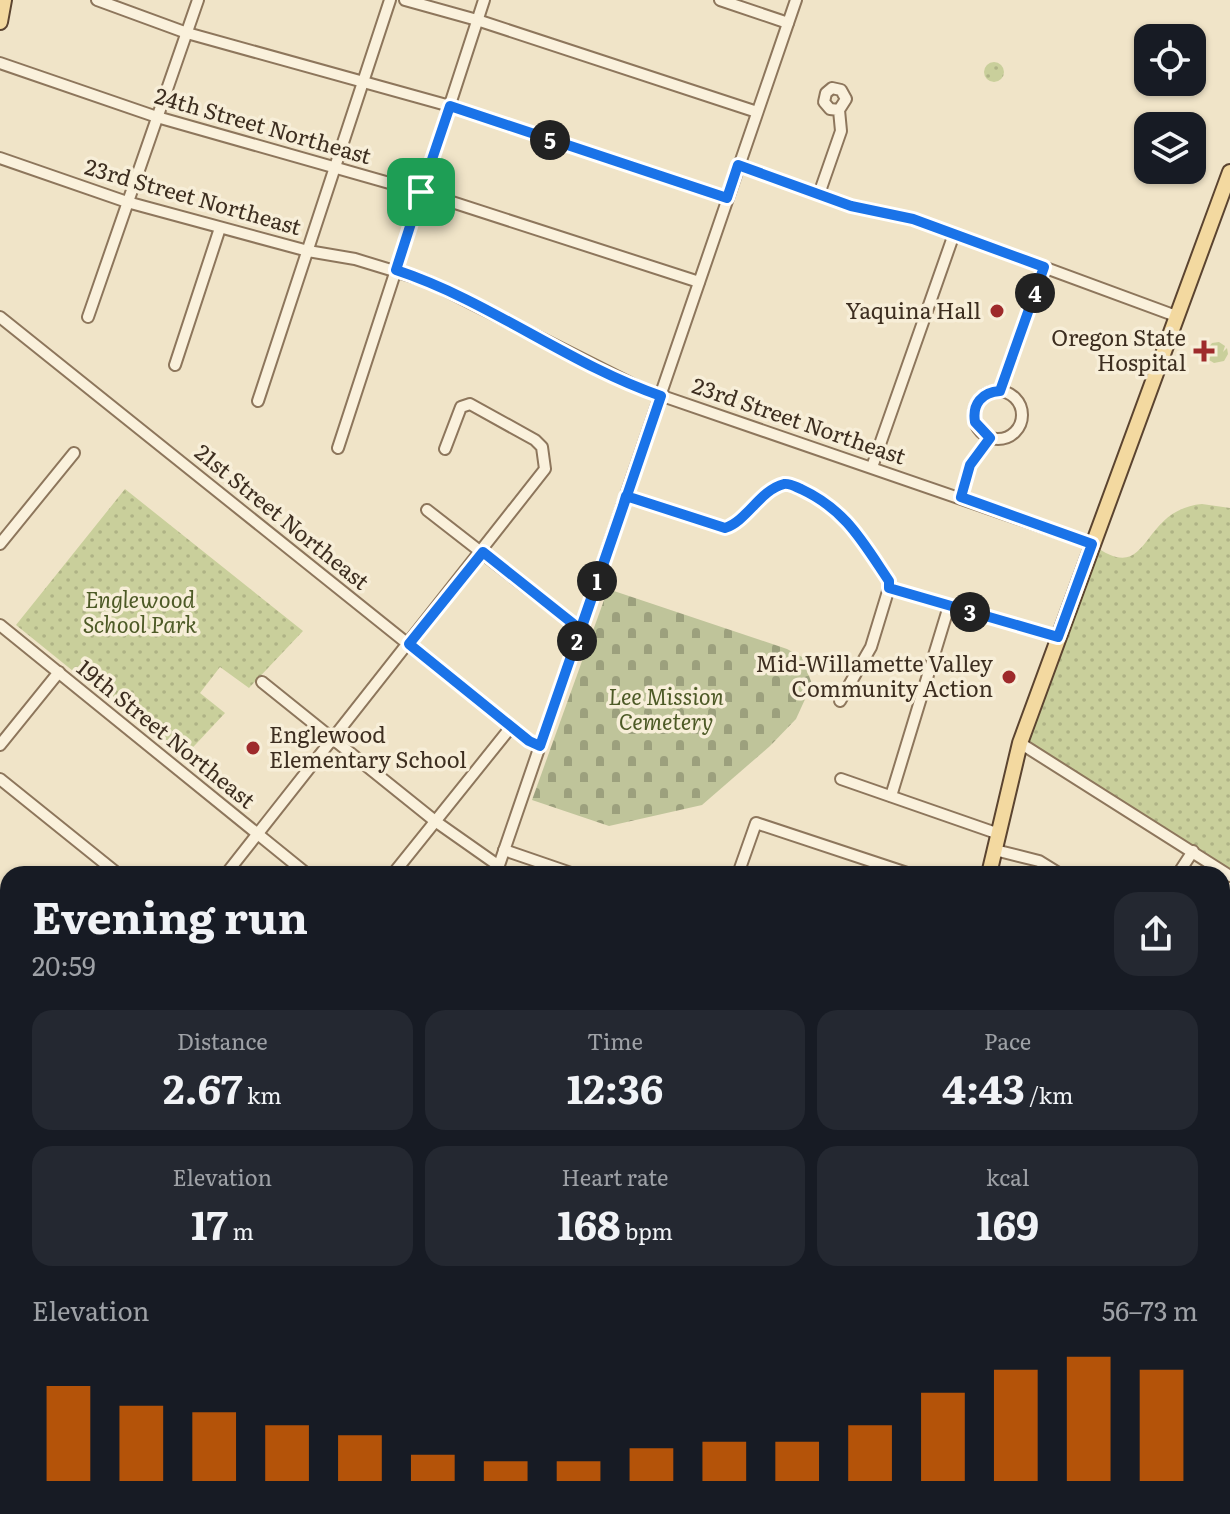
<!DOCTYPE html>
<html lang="en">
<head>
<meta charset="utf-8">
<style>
	body { margin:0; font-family:Literata,serif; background:#242831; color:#f1f3f6; height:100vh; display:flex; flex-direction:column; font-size:30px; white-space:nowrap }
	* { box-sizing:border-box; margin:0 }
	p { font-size:26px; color:#9ea1a6 }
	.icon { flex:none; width:44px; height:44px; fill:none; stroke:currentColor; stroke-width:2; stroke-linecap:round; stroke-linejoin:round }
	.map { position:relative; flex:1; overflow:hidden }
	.sheet { position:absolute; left:0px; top:866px; width:1230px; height:648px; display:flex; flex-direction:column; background:#171b24; border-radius:24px 24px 0 0; box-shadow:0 2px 6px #0004 }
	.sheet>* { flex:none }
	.buttons { position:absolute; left:1134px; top:24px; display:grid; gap:16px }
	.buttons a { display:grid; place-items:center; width:72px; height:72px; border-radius:16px; background:#171b24; box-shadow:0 2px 6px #0004; font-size:40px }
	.pin { position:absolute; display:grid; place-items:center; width:68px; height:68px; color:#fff; margin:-34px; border-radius:16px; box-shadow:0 4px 12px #0006 }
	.km { position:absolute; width:40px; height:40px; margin:-20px; border-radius:50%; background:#222; color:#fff; font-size:22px; line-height:40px; text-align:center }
	.round { display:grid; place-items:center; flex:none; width:84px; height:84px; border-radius:24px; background:#242831 }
	.head { display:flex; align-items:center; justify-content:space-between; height:136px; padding:0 32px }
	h1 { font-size:44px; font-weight:700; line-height:60px }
	.figures { display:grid; grid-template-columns:repeat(3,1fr); gap:12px; height:136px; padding:8px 32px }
	.figures div { display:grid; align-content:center; border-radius:20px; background:#242831; text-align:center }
	.figures b { font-size:40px; font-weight:700 }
	.figures small { font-size:22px; font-weight:400 }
	.figures p { font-size:22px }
	.chart { height:224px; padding:16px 32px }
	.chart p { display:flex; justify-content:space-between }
	.chart svg { width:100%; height:144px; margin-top:8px; stroke:#b45309; stroke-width:6 }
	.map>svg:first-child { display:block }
	.grass { fill:#c9cf9b }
	.cemetery { fill:url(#cemetery-stones) }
	.park { fill:url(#park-dots) }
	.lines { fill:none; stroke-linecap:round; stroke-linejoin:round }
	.minor-casing { stroke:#8d765c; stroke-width:14 }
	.major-casing { stroke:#5b4430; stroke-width:18 }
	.minor { stroke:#faf1dc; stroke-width:10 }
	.major { stroke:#f3d9a0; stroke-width:14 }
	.route-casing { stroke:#fff; stroke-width:16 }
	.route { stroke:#1a73e8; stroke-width:10 }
	.poi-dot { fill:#9e2a2b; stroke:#f7eed8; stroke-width:3 }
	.labels { text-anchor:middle; stroke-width:7; stroke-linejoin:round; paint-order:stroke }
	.street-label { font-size:22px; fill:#3d2e20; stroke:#f7eed8 }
	.poi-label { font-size:22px; fill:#3d2e20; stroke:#f7eed8; text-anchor:end }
	.park-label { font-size:22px; font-style:italic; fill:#4d5a26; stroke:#f7eed8 }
</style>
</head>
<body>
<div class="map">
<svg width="1230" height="1514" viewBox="0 0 1230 1514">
	<defs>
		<pattern id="cemetery-stones" width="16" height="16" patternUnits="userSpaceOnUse" patternTransform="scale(2)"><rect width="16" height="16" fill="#bfc49a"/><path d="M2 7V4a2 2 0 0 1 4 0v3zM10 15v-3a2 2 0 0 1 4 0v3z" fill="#9ca07d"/></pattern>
		<pattern id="park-dots" width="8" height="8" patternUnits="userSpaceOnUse" patternTransform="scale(2)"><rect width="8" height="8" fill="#c9cf9b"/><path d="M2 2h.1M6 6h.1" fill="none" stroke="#aeb285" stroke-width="1.8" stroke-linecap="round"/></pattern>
	</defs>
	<rect width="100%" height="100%" fill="#f0e4c8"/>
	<polygon class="grass" points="1219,342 1225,346 1223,352 1227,348 1228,354 1224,361 1214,363 1209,360 1212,351 1206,351 1212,343"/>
	<polygon class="cemetery" points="608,589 787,649 802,657 812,684 796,719 770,746 702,805 609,826 532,800"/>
	<g class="park">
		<circle cx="994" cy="72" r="10"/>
		<polygon points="125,489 303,631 249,688 220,667 200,693 225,713 182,759 16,625"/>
		<path d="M1202,504L1230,508V876L1020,743L1092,544C1152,589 1137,510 1202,504Z"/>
		<polygon points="1222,1321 1230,1327 1230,1443 1222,1437"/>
	</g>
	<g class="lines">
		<defs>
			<g id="minor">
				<polyline points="97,0 187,33 450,106 727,198"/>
				<polyline points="405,0 477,20 757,112"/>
				<polyline points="720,0 788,23"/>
				<polyline points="0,63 157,117 421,192 699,282"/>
				<polyline points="0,158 127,202 308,251 355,259 427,281 642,389 1092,544"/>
				<polyline points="738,165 851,206 913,219 1176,316"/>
				<polyline points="819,194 841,131 839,110 846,99 841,90 832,88 826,93 824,102 830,109 839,110"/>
				<polyline points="0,317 529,741 540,746"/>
				<polyline points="88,317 198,0"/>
				<polyline points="175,365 220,228"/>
				<polyline points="1000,391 1044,267"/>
				<circle cx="998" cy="415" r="24"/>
				<polyline points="258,401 390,0"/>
				<polyline points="338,448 484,0"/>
				<polyline points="872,467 954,234"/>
				<path d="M626,496L725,528C747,521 760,490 784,484C790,483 796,487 801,489C847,510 862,541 889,581V588"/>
				<polyline points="961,497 970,465 990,438"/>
				<polyline points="427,510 581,630"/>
				<polyline points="0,544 74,453"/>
				<polyline points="889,588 1058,637"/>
				<polyline points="0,625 307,874"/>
				<polyline points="262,682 435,821 499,866"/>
				<polyline points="840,701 871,647 889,588"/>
				<polyline points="1020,743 1230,876"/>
				<polyline points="0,745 59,672"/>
				<polyline points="0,779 118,874"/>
				<polyline points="841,779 999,834"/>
				<polyline points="891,796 949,606"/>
				<polyline points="504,850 574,874"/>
				<polyline points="995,850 1039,861 1060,874"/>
				<polyline points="226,874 545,469 542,447 535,440 470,404 461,407 445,449"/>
				<polyline points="393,874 511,727"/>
				<polyline points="496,874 796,0"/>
				<polyline points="738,874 756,823 910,874"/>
				<polyline points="1178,874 1193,851"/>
				<polyline points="1222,977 1230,983"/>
				<polyline points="0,1085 8,1092"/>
				<polyline points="1222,1117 1230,1107"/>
				<polyline points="0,1156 8,1146"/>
				<polyline points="1222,1182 1230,1188"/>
				<polyline points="0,1262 8,1268"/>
				<polyline points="1222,1312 1230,1318"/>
				<polyline points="0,1402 8,1408"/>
				<polyline points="1222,1451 1230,1457"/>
				<polyline points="1222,1500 1230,1491"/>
				<polyline points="92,1506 102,1514"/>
				<polyline points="305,1506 315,1514"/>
				<polyline points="521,1506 531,1514"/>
				<polyline points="636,1506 646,1514"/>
				<polyline points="914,1506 924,1514"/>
				<polyline points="1080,1506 1090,1514"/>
				<polyline points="52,1514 58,1506"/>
				<polyline points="390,1514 397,1506"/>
				<polyline points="565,1514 571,1506"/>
				<polyline points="1210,1514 1217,1506"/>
			</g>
			<g id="major">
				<polyline points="0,22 4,0"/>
				<polyline points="989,874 1020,743 1230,172"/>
				<polyline points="0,934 8,941"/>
				<polyline points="720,1506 731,1514"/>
				<polyline points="833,1514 835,1506"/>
			</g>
		</defs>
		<use href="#minor" class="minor-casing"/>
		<use href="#major" class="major-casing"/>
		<use href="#minor" class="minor"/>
		<use href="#major" class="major"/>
	</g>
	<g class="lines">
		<defs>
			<path id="route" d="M421,192L396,270C490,301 568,364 661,396L581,630L483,552L409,644L529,741L540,746L623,506L626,496L725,528C747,521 760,490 784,484C790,483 796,487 801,489C846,510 862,541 889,581V588L1058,637L1092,544L961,497L970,465L990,438L975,422C972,404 982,392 1000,391L1044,267L913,219L851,206L738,165L727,198L450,106L421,192"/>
		</defs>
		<use href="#route" class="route-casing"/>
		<use href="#route" class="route"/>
	</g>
	<g class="poi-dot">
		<circle cx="997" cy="311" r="8"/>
		<path d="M1200 339h8v8h8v8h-8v8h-8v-8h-8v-8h8z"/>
		<circle cx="1009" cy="677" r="8"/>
		<circle cx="253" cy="748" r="8"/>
	</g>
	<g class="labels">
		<g class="street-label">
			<text transform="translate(263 126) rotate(16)" y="8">24th Street Northeast</text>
			<text transform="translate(193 197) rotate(16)" y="8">23rd Street Northeast</text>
			<text transform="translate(799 421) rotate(19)" y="8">23rd Street Northeast</text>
			<text transform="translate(282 517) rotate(39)" y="8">21st Street Northeast</text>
			<text transform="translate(166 734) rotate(39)" y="8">19th Street Northeast</text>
		</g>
		<g class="poi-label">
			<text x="981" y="319">Yaquina Hall</text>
			<text x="1186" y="346">Oregon State<tspan x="1186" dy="25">Hospital</tspan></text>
			<text x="993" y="672">Mid-Willamette Valley<tspan x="993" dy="25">Community Action</tspan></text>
			<text x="269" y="743" text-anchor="start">Englewood<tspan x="269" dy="25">Elementary School</tspan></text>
		</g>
		<g class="park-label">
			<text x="140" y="608">Englewood<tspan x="140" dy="25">School Park</tspan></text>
			<text x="666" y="705">Lee Mission<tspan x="666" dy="25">Cemetery</tspan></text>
		</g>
	</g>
</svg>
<div class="buttons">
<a><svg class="icon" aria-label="locate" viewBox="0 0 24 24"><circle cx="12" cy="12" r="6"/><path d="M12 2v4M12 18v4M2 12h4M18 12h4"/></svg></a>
<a><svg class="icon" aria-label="layers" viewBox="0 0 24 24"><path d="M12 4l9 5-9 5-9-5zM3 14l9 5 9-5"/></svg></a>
</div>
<div class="pin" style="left:421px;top:192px;background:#1e9e55"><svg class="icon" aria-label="arrive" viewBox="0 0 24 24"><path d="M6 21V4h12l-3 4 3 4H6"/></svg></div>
<b class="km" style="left:597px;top:581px">1</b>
<b class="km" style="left:577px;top:641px">2</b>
<b class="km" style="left:970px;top:612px">3</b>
<b class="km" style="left:1035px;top:293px">4</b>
<b class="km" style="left:550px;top:140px">5</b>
<section class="sheet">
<div class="head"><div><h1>Evening run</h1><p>20:59</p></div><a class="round"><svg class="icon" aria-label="share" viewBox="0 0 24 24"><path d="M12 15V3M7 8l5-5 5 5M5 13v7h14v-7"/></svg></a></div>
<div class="figures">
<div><p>Distance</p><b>2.67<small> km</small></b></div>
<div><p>Time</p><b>12:36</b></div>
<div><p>Pace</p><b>4:43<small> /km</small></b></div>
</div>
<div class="figures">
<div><p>Elevation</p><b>17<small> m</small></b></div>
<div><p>Heart rate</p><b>168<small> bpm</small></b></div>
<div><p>kcal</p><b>169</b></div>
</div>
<div class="chart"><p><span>Elevation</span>56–73 m</p>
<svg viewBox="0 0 160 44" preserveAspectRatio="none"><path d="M5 44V15M15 44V21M25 44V23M35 44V27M45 44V30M55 44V36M65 44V38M75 44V38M85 44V34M95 44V32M105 44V32M115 44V27M125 44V17M135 44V10M145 44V6M155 44V10"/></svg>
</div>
</section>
</div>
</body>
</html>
